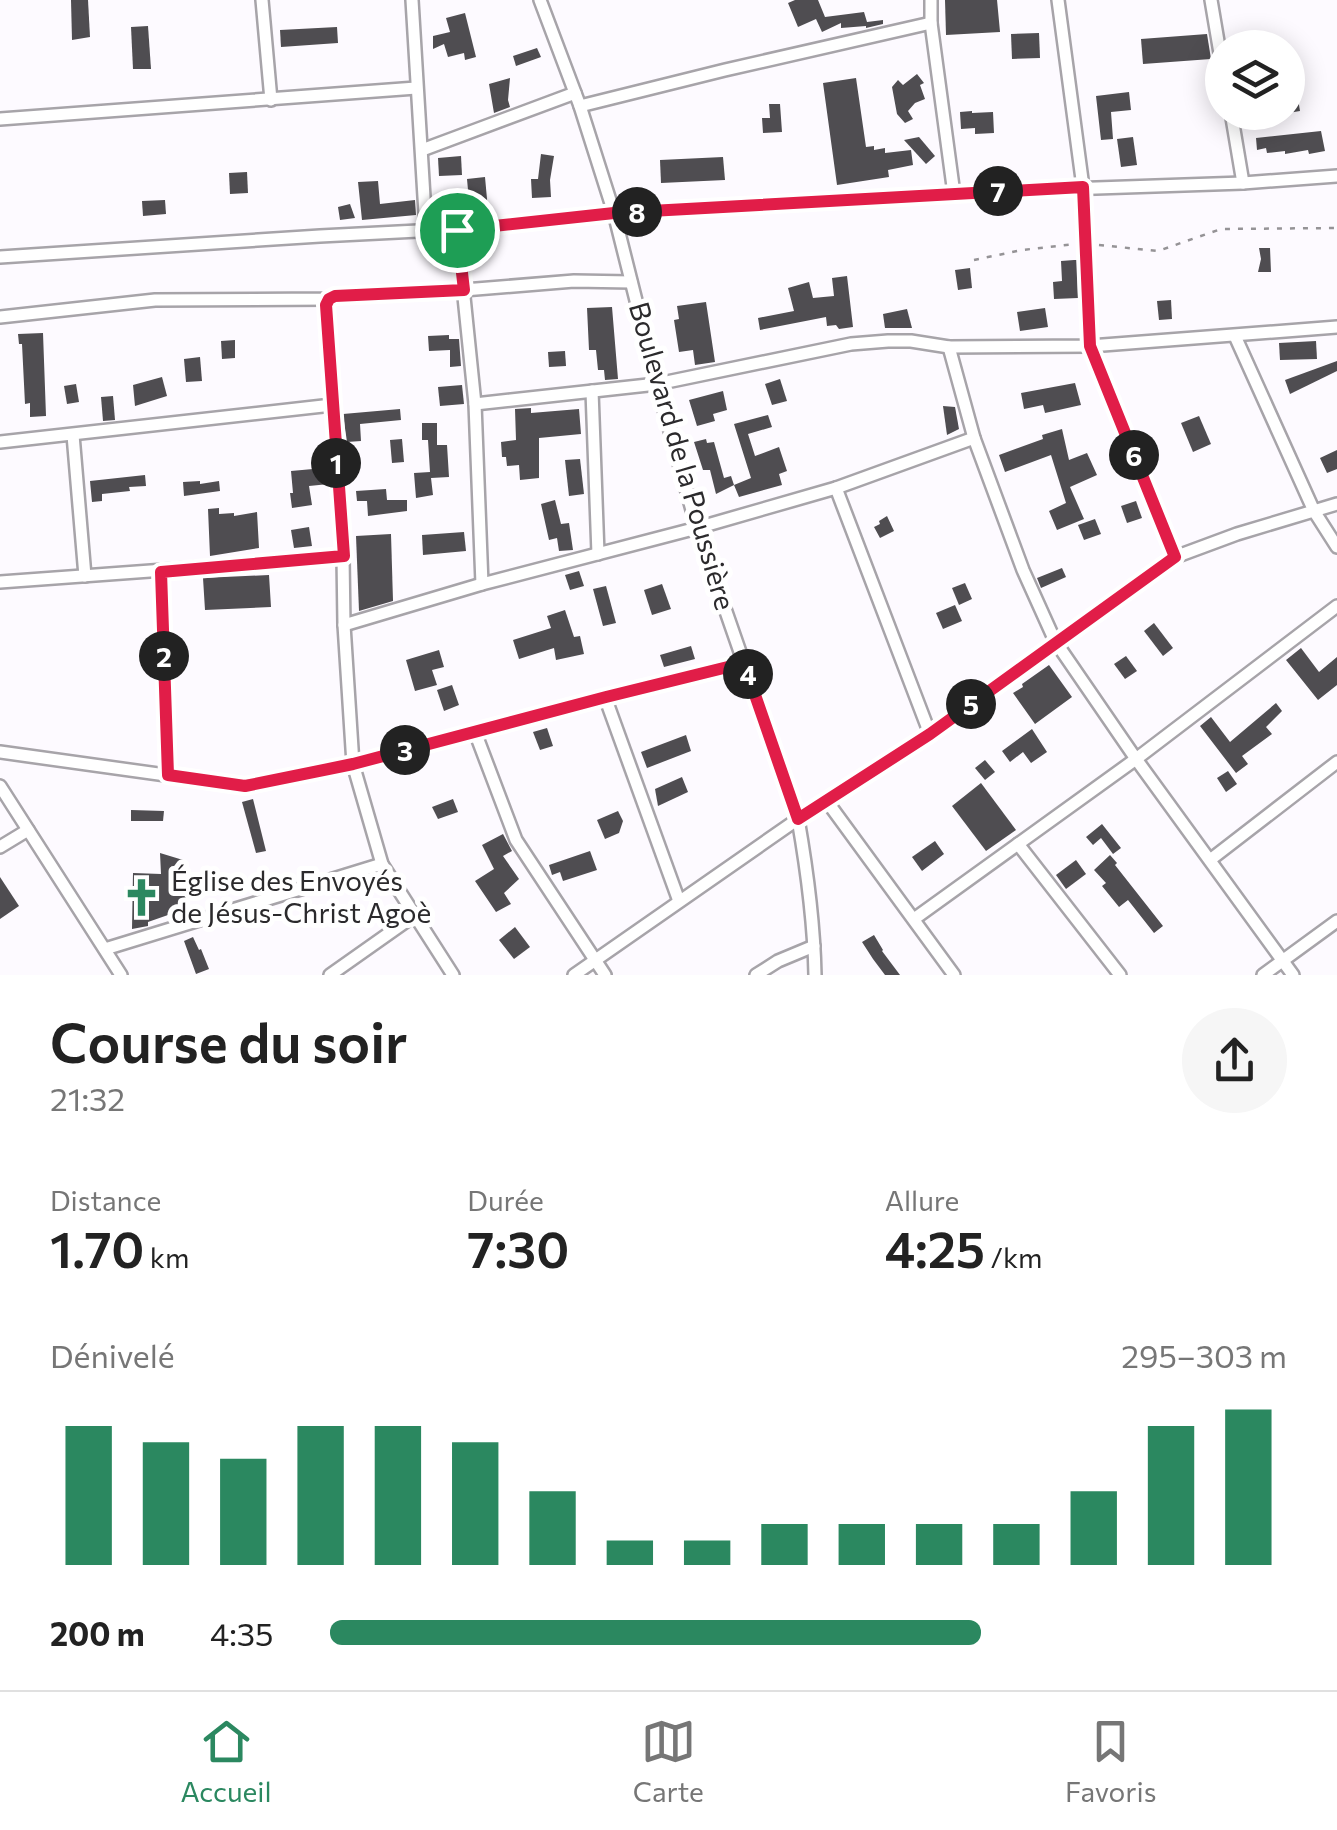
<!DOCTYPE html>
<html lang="fr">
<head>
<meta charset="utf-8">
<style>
	body { margin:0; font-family:Commissioner,sans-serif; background:#f6f6f6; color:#222; height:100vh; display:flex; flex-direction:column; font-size:38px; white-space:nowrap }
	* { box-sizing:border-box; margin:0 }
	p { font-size:32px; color:#767676 }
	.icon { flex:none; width:55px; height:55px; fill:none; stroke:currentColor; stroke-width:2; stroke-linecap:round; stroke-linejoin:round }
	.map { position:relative; height:975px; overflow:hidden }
	.sheet { display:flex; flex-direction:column; background:#fff; flex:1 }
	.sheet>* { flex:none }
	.tools { position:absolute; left:1205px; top:30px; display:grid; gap:20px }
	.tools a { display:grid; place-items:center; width:100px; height:100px; border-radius:50%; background:#fff; box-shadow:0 5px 25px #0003; font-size:50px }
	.pin { position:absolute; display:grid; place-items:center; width:85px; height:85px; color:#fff; margin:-42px; border:5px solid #fff; border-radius:50%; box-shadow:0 2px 10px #0007 }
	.km { position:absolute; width:50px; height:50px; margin:-25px; border-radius:50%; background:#222; color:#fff; font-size:28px; line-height:50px; text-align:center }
	.round { display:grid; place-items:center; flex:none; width:105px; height:105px; border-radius:52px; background:#f6f6f6 }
	.head { display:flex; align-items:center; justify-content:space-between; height:170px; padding:0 50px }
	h1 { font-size:55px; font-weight:600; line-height:75px }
	.stats { display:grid; grid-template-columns:repeat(3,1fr); gap:15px; height:170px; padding:10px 50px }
	.stats div { display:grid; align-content:center }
	.stats b { font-size:50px; font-weight:600 }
	.stats small { font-size:28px; font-weight:400 }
	.stats p { font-size:28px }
	.chart { height:280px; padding:20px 50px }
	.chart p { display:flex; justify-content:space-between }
	.chart svg { width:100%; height:180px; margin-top:10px; stroke:#2b8860; stroke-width:6 }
	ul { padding:0 50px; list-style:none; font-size:32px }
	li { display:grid; grid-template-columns:160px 120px 1fr; align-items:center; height:75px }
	li i { height:25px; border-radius:12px; background:#2b8860 }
	.menu { display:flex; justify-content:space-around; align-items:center; height:140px; border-top:2px solid #e0e0e0; background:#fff; font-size:28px; color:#767676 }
	.menu a { display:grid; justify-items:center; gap:5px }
	.menu .active { color:#2b8860 }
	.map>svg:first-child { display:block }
	.building { fill:#4f4d51 }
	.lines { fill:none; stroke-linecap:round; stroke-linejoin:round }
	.minor-casing { stroke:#a7a4a9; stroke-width:16 }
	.path { stroke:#959396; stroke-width:2.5; stroke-dasharray:5 8; stroke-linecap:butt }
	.minor { stroke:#fff; stroke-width:11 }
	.route-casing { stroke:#fff; stroke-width:20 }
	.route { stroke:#e11d48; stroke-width:12 }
	.labels { text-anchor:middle; stroke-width:10; stroke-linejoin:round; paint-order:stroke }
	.street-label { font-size:28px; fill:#2b2a2c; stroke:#fff }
	.poi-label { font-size:28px; fill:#2b2a2c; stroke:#fff; text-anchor:start }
</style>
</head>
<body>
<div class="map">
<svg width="1337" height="975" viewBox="0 0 1337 975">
	<rect width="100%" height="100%" fill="#fdfaff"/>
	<g class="building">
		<polygon points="71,0 88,0 90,37 72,40"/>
		<polygon points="795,0 818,0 825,17 864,12 867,22 883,20 883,24 866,28 866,26 841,28 841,23 822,32 816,19 798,27 788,3"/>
		<polygon points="945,0 997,0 1000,32 946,35"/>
		<polygon points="465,13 476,57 465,60 464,53 448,57 444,44 433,49 433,36 450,32 446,18"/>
		<polygon points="148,26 151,69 133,69 131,27"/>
		<polygon points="337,27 338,43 281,47 280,30"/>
		<polygon points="1039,33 1040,58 1012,59 1011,34"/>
		<polygon points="1207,34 1211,59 1143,64 1141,39"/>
		<polygon points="537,48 541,57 516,66 513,56"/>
		<polygon points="917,74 924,83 920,85 925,99 915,103 908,111 913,119 905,123 897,114 892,87 898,80 903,85"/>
		<polygon points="510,78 508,100 510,107 494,113 489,84"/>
		<polygon points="856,78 866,147 874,146 874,150 885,148 885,153 911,150 913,165 888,170 889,177 837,185 823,83"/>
		<polygon points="1296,87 1300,111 1288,113 1288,88"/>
		<polygon points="1129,92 1131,110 1111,112 1113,139 1101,140 1096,96"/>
		<polygon points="769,104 780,104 782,132 763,133 762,118 770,118"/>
		<polygon points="972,111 972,113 993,112 994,133 975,134 975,128 961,129 960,112"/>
		<polygon points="1321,131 1325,151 1309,154 1308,150 1285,154 1285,151 1267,153 1266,148 1257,150 1256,138"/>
		<polygon points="919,137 935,156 926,164 904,140"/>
		<polygon points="1133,137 1137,165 1121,167 1117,139"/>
		<polygon points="541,154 554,156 550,180 551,197 532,198 531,179 538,179"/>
		<polygon points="461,156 462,175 439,176 438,158"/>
		<polygon points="723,157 725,180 661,183 660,160"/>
		<polygon points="247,172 248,193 230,194 229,173"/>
		<polygon points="485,177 488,210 470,212 467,179"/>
		<polygon points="378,181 380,204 415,200 416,215 362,220 358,182"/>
		<polygon points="165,200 166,214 143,216 142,201"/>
		<polygon points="350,204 355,218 340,220 338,207"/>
		<polygon points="1259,248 1270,248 1271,272 1258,272 1261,259"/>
		<polygon points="1074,260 1077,260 1078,298 1054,299 1053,282 1062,281 1061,261"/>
		<polygon points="970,268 972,288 958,290 955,270"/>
		<polygon points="847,276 853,327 839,329 836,325 827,326 826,317 760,330 758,318 794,311 788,288 809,282 813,298 834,296 832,278"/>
		<polygon points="1171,300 1172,319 1159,320 1157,301"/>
		<polygon points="706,302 715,362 695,365 693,350 679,352 674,320 679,319 677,306"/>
		<polygon points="612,307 618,379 605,380 604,370 598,370 596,350 589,350 587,308"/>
		<polygon points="1045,308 1048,327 1020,331 1017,312"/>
		<polygon points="907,309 912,328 885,328 883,314"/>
		<polygon points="43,333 46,416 30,417 30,403 25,404 22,344 19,344 18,334"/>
		<polygon points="449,335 449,339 459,339 461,366 450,367 450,350 429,351 428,336"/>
		<polygon points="235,340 235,358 222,359 221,341"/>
		<polygon points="1316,341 1317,359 1280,360 1279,343"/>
		<polygon points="565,351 566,366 549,367 548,352"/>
		<polygon points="200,357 202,381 186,382 184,359"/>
		<polygon points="1337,361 1337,371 1290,394 1285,380"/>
		<polygon points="162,377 167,396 135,406 133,385"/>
		<polygon points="780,379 787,401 772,405 765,384"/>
		<polygon points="1075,383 1081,405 1045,413 1043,405 1024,409 1021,393"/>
		<polygon points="76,384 79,402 67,404 64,386"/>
		<polygon points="462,385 464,404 440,406 438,387"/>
		<polygon points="723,391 727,410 713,414 715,421 697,426 689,400"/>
		<polygon points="113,396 115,420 103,421 101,397"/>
		<polygon points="943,406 955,407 959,429 947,435"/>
		<polygon points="531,408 531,413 579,409 581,434 539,438 539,478 520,480 519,465 507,466 506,457 502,457 501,442 516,440 515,409"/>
		<polygon points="400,409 401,420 360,424 361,441 347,442 343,414"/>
		<polygon points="768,415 772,427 748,434 755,456 779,447 787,471 779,474 782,485 739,497 734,485 751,478 734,424"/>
		<polygon points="1199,416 1211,444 1193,452 1181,423"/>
		<polygon points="422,423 437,423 437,445 447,445 449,477 431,478 433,495 416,498 414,473 430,472 428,440 422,440"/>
		<polygon points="1062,429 1069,460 1087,453 1097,475 1070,487 1084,519 1057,530 1049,511 1066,503 1051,455 1005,472 999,455 1043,439 1042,435"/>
		<polygon points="402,439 404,462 392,463 390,440"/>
		<polygon points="706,439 707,443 714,442 724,478 731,476 734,485 716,494 710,470 703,470 694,442"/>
		<polygon points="1337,450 1337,469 1327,473 1320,458"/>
		<polygon points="580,459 584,494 569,496 565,460"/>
		<polygon points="327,462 329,484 309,486 312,505 292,508 290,493 293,493 291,471 313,469 312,463"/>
		<polygon points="145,475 146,486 129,487 130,491 102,494 102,501 92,502 90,481"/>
		<polygon points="200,481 200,484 219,481 220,491 184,496 183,482"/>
		<polygon points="386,489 387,500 407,500 407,511 368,516 367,501 357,501 356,491"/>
		<polygon points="555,500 561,524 569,523 573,550 559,551 557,538 549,540 541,504"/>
		<polygon points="1136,501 1142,518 1127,523 1121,506"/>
		<polygon points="219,508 219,514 234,513 234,516 257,512 259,548 210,556 208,509"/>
		<polygon points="887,516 894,531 880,538 874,527 880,524 879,521"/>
		<polygon points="1095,519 1101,534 1084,540 1078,525"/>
		<polygon points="309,527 312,546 294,548 291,530"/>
		<polygon points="464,532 466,551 423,555 422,535"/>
		<polygon points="391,534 393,601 359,611 356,536"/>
		<polygon points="1062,568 1066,577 1041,588 1037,578"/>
		<polygon points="579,571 584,586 570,590 565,575"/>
		<polygon points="269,575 271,607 205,610 203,578"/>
		<polygon points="965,583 972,599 959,605 952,588"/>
		<polygon points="662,584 671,609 652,615 644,590"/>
		<polygon points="606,586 616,623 603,626 593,589"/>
		<polygon points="955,605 962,621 943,629 936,613"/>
		<polygon points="565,610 574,637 580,636 584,654 556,660 554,648 519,659 513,640 551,628 547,616"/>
		<polygon points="1154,623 1173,648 1163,656 1144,631"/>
		<polygon points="691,646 695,659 664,667 660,655"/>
		<polygon points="1301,648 1319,672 1337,657 1337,685 1318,700 1286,660"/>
		<polygon points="439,650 444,667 432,670 437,685 415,691 406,660"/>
		<polygon points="1126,656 1137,671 1125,679 1114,664"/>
		<polygon points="1049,665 1072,697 1035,724 1013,693 1023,687 1022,684"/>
		<polygon points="452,685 459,705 444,711 437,690"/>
		<polygon points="1276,703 1282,711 1266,727 1272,734 1242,756 1248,764 1236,773 1200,726 1211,717 1230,742"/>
		<polygon points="547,728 553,746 540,750 533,732"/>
		<polygon points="1032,729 1047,752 1031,763 1023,752 1010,762 1002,751"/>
		<polygon points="686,735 691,751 647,768 641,752"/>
		<polygon points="985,760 995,772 985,780 975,768"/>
		<polygon points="1228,771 1237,784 1226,792 1217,778"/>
		<polygon points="682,777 688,792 658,806 655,789"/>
		<polygon points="981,783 1016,830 986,851 952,806"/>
		<polygon points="253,799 266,851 256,853 242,802"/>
		<polygon points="453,799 458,812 438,819 432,807"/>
		<polygon points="131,810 164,811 163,821 131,821"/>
		<polygon points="618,811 623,821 619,833 605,839 597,820"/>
		<polygon points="1102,824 1121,848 1113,854 1101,838 1093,845 1086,837"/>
		<polygon points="503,834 512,851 503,856 519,879 504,893 511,904 496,912 475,881 494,869 482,845"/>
		<polygon points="935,841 944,854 922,871 912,857"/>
		<polygon points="590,851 597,870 563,881 560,872 552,875 549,865"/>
		<polygon points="160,853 183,860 188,908 148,922 148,926 132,929 133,873 161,874"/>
		<polygon points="1110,855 1117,863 1115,865 1163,926 1154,933 1128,900 1119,907 1102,886 1106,883 1094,870"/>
		<polygon points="1076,860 1086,874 1066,889 1056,875"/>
		<polygon points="0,877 19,906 0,919"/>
		<polygon points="515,927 530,947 514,959 499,940"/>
		<polygon points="874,935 883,950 882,951 900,975 885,975 873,959 862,942"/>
		<polygon points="193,937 199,950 201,949 209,969 196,974 184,941"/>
	</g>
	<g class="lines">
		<defs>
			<g id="minor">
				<polyline points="262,0 271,100"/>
				<polyline points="412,0 426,230"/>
				<path d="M540,0L580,106L614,213L657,384L697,528L798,819C807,870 814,923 815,975"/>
				<polyline points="931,0 931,23 954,194"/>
				<polyline points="1058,0 1083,187 1090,346 1175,557"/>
				<polyline points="1211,0 1222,65"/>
				<polyline points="580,106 725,70 931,23"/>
				<polyline points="1231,112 1243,183"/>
				<polyline points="0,119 416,88"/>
				<polyline points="422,150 575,93"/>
				<polyline points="457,229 475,404 482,584"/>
				<polyline points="0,257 320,236 457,229 614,213 1009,191 1243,183 1337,176"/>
				<polyline points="329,299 326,305 343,557 344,625 353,764 382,864 453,975"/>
				<polyline points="0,317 155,300 329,299 335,296 464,290 574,281 631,282"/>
				<polyline points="1235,336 1314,511 1337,547"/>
				<polyline points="949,347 974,438 1023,570 1055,641 1136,759 1293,975"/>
				<polyline points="592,391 598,554"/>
				<polyline points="475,404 657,384 851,344 888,341 911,341 949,347 1090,346 1337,327"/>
				<polyline points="73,435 85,576"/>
				<polyline points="0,442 332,405"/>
				<polyline points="836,488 930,734"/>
				<polyline points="161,571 168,775"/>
				<polyline points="0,582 343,557"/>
				<polyline points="344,625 482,584 697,528 836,488 974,438"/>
				<polyline points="605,697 679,901"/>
				<polyline points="475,732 516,840 605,975"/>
				<polyline points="0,752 245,786 353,764 605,697 744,663"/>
				<polyline points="0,786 121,975"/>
				<polyline points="826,800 954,975"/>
				<polyline points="1018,844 1120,975"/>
				<polyline points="0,847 28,830"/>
				<polyline points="1210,860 1337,762"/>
				<polyline points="914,919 1136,759 1337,606"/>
				<polyline points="105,949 382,864"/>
				<polyline points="330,975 415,915"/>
				<polyline points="574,975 798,819 930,734 1175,557 1237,534 1337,504"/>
				<polyline points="756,975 778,961 814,946"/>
				<polyline points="1263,975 1337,921"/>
			</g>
		</defs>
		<use href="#minor" class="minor-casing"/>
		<g class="path">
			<polyline points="1099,245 1158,251 1221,229 1337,228"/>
			<polyline points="974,260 1022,250 1076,244"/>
		</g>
		<use href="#minor" class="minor"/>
	</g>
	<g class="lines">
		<defs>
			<polygon id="route" points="1083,187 1090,346 1175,557 930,734 798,819 744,663 606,697 353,764 245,786 168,775 161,572 344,556 326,305 329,299 335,296 464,290 457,230 614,213"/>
		</defs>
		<use href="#route" class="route-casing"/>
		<use href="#route" class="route"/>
	</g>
	<defs>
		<symbol id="church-bare" viewBox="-9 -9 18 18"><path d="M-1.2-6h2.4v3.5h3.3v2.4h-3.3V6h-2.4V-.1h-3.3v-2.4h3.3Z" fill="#2b8860" stroke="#fff" stroke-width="2.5" paint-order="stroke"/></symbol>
	</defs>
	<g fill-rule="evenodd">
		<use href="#church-bare" x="114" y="870" width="55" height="55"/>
	</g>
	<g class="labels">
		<g class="street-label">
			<text transform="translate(682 456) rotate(74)" y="10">Boulevard de la Poussière</text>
		</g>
		<g class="poi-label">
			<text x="171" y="891">Église des Envoyés<tspan x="171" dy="32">de Jésus-Christ Agoè</tspan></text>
		</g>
	</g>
</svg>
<div class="tools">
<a><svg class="icon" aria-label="layers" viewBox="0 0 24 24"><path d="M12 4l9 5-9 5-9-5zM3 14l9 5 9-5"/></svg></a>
</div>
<div class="pin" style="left:457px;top:230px;background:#1e9e55"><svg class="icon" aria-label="arrive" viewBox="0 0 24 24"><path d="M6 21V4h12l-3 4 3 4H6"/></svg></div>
<b class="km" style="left:336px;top:463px">1</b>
<b class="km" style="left:164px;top:656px">2</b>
<b class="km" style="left:405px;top:750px">3</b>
<b class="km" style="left:748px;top:674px">4</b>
<b class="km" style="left:971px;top:704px">5</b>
<b class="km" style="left:1134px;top:455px">6</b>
<b class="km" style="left:998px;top:191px">7</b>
<b class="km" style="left:637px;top:212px">8</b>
</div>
<section class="sheet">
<div class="head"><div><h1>Course du soir</h1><p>21:32</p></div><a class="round"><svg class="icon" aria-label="share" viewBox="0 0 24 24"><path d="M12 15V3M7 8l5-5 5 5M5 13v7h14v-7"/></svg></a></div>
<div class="stats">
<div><p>Distance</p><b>1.70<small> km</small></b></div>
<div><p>Durée</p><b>7:30</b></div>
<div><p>Allure</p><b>4:25<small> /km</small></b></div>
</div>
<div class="chart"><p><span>Dénivelé</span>295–303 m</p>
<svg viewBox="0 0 160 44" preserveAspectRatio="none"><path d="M5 44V10M15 44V14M25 44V18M35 44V10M45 44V10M55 44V14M65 44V26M75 44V38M85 44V38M95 44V34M105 44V34M115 44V34M125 44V34M135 44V26M145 44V10M155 44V6"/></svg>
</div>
<ul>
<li><b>200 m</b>4:35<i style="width:68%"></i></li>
</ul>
</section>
<nav class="menu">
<a class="active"><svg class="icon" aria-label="home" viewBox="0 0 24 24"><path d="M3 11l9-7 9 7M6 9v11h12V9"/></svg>Accueil</a>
<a><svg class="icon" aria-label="map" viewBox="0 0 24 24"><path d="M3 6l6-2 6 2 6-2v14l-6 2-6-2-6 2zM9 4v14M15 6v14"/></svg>Carte</a>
<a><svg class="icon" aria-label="saved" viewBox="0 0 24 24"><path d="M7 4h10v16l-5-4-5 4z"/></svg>Favoris</a>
</nav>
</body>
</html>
